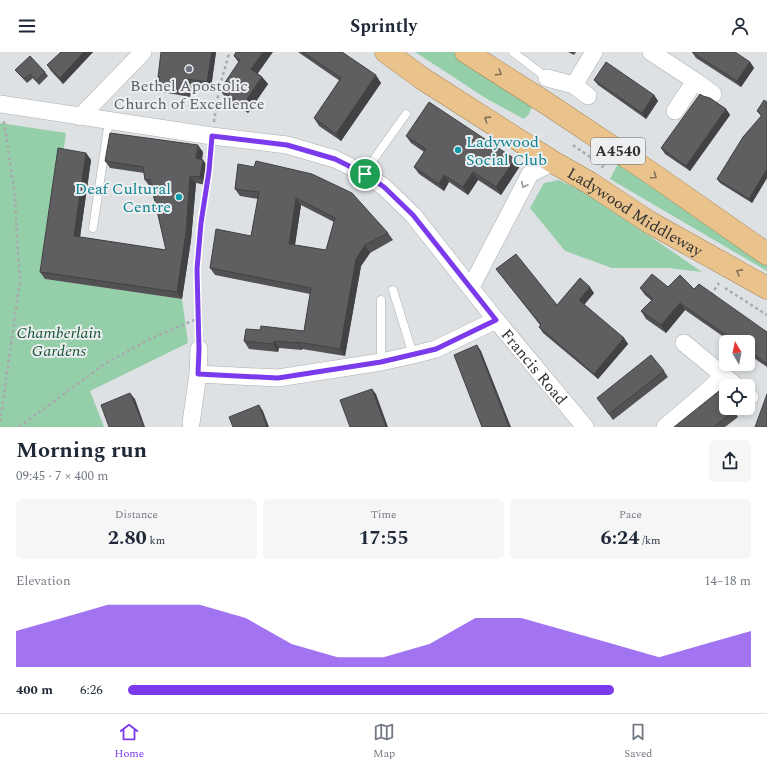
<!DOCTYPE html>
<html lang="en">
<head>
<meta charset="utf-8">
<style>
	body { margin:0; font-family:Spectral,serif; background:#f6f6f7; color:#1f2937; height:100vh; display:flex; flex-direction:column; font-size:15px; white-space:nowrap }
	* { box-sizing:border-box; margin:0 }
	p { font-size:13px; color:#747a83 }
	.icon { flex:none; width:22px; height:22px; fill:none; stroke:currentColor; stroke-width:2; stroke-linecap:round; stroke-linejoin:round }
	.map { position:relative; height:375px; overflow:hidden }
	.side { display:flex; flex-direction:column; background:#fff; flex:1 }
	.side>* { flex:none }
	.needle { width:26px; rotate:350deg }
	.buttons { position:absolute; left:719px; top:283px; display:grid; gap:8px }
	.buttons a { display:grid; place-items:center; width:36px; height:36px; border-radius:6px; background:#fff; box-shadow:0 2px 6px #0003; font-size:20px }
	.pin { position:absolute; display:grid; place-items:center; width:34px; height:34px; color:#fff; margin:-17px; border:2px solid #fff; border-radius:50%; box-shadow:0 1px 4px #0007 }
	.round { display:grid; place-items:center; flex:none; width:42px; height:42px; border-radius:6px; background:#f6f6f7 }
	.summary { display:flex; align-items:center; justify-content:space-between; height:68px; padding:0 16px }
	h1 { font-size:22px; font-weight:700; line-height:30px }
	.stats { display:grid; grid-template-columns:repeat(3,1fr); gap:6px; height:68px; padding:4px 16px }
	.stats div { display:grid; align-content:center; border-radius:6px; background:#f6f6f7; text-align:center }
	.stats b { font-size:20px; font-weight:700 }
	.stats small { font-size:11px; font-weight:400 }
	.stats p { font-size:11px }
	.chart { height:112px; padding:8px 16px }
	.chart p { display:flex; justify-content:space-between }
	.chart svg { width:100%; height:72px; margin-top:4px; fill:#7c3aed; opacity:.7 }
	ul { padding:0 16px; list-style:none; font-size:13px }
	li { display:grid; grid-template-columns:64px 48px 1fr; align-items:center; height:30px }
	li i { height:10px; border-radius:5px; background:#7c3aed }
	header { display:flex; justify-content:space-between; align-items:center; height:52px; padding:0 16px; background:#fff; font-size:18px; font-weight:700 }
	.tabs { display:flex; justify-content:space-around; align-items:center; height:56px; border-top:1px solid #e0e1e3; background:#fff; font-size:11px; color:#747a83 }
	.tabs a { display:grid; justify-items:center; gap:2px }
	.tabs .on { color:#7c3aed }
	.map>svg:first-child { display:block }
	.green { fill:#94cfaa }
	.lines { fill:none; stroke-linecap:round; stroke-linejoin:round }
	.service-casing { stroke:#abadaf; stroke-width:9 }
	.minor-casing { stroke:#abadaf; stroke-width:18 }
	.trunk-casing { stroke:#a58659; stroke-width:23 }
	.path { stroke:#a8aaac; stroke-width:2.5; stroke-dasharray:3 3; stroke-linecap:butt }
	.service { stroke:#fff; stroke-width:8 }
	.minor { stroke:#fff; stroke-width:17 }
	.trunk { stroke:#eac38c; stroke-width:22 }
	.wall { fill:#525153; fill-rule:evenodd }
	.shaded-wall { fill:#424244 }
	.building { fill:#5f5e61; stroke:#424244; fill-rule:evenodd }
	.oneway { stroke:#83725a }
	.oneway2 { stroke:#979898 }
	.route-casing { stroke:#fff; stroke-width:8 }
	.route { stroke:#7c3aed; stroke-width:5 }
	.worship-dot { fill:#6b7280; stroke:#eceef0; stroke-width:1.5 }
	.culture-dot { fill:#0f9aa8; stroke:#eceef0; stroke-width:1.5 }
	.labels { text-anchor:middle; stroke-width:4; stroke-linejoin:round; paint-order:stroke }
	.shield { fill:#eceef0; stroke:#68696a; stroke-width:1 }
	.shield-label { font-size:15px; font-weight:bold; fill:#2f3031 }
	.worship-label { font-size:16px; fill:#5b616d; stroke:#eceef0 }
	.culture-label { font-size:16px; fill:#0d838f; stroke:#eceef0; text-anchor:start }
	.street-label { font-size:16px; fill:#2f3031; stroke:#eceef0 }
	.park-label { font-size:16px; font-style:italic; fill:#125333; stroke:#eceef0 }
</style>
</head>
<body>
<header><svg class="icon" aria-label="menu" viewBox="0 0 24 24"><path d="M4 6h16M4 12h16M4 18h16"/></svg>Sprintly<svg class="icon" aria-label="person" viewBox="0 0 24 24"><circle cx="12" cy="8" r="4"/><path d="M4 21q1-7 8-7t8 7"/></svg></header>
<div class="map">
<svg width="767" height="375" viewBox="0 0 767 375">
	<rect width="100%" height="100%" fill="#dee1e3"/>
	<g class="green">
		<polygon points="415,0 453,0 533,52 529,62 524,67 487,47"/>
		<polygon points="0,71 66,81 45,227 182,247 188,291 90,339 104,375 0,375"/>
		<polygon points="620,108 767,207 767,219 610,127"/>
		<polygon points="559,128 590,143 702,220 668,216 612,216 565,199 530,156 544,131"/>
	</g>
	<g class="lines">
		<defs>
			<g id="service">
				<polyline points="513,0 547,26"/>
				<polyline points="365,122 376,104 406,62"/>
				<polyline points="93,176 109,69"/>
				<polyline points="393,238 413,303"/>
				<polyline points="381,310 381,248"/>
			</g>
			<g id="minor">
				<polyline points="651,0 695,29 713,42"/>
				<polyline points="547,26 574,33 588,44"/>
				<polyline points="574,33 594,0"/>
				<path id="s1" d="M0,52L212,84L287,93L335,107L365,122L384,135L413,163L496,268L585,375"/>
				<polyline points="675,59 695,29"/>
				<polyline points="80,65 143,0"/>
				<polyline points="471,235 530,122 553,110"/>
				<polyline points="684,291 736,334"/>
				<polyline points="198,322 278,326 381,310 413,303 436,297 496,268"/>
				<polyline points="748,343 750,345"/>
				<polyline points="191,371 198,322 199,297"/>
				<polyline points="665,375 705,341 723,324"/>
			</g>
			<g id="trunk">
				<path id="s2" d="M386,0L423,27L553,110L590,131L649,170L767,236"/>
				<polyline points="466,0 546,51 651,121 767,202"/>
			</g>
		</defs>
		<use href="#service" class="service-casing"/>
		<use href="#minor" class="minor-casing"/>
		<use href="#trunk" class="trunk-casing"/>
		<g class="path">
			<polyline points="214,70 219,37 228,5 230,0"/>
			<polyline points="573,93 603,114 601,117"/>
			<polyline points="725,236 767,263"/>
			<polyline points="711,243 719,231"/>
			<polyline points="199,282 197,217 201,171 209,119 211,98"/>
			<polyline points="0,370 20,228 17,185 15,144 4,70 5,68"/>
			<polyline points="19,375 106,311 152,286 199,266"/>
		</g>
		<use href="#service" class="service"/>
		<use href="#minor" class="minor"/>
		<use href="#trunk" class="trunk"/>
	</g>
	<g class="wall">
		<polygon points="61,0 93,0 63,32 51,19 47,13"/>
		<polygon points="216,0 211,36 192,33 190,45 162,40 158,35 159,27 158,25"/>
		<polygon points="236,0 258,22 262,25 268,32 248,61 225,45 220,38 239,11 234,4"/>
		<polygon points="298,0 342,0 381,31 341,89 319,74 314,66 340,29"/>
		<polygon points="568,0 576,0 574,3"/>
		<polygon points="692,0 750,10 754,16 741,35 696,6"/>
		<polygon points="15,18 45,20 48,24 39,33 33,26 27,31"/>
		<polygon points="594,28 654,43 658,49 646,67 598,33"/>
		<polygon points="767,50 767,126 752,151 720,131 717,127 761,64 757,59"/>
		<polygon points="726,57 730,63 690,119 665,102 661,96"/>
		<polygon points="406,84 515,107 520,114 501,143 478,128 468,143 449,130 444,139 419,122 414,115 424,100 411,91"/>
		<polygon points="203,100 202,107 208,115 206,133 196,131 191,188 182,247 45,227 40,220 86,101 91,108 80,185 166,198 151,135 150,135 145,128 144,121 110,116 105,109"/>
		<path d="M238,112L388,181L393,188L370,201L361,214L345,304L302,297V298L279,296L278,300L249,297L244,289L260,278L304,279L310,242L215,223L210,216L251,184L258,147L240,144L235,137ZM301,153L334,170L326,198L295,193Z"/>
		<polygon points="496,217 557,253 594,241 584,253 624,286 628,292 598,327 543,281 539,275 540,273"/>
		<polygon points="668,235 694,237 767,280 767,315 748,302 748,290 731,290 685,258 666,281 646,267 641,259 652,249 645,243 640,236"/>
		<polygon points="664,319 668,325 613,368 597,346"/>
		<polygon points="732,356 738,365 725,375 674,375"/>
	</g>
	<g class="shaded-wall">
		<polygon points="84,0 93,0 63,32 60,26"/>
		<polygon points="212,0 216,0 211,36 207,30"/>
		<polygon points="263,0 273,0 256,24 251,17"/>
		<polygon points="750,10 754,16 741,35 737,29"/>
		<polygon points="376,23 381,31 341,89 336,82"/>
		<polygon points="262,25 268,32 248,61 243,53"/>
		<polygon points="188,27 192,33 190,45 186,39"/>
		<polygon points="654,43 658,49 646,67 642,61"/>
		<polygon points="726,57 730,63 690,119 686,114"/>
		<polygon points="198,93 203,100 201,114 196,106"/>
		<polygon points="86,101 91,108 79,192 74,184"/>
		<polygon points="515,107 520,114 501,143 496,135"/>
		<polygon points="203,108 208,115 206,133 200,125"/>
		<polygon points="767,117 767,126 752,151 749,147"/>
		<polygon points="473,120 478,128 468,143 463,135"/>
		<polygon points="444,123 449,130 444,139 439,132"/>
		<polygon points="190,124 196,131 191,188 182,247 177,240"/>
		<polygon points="296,146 301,153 294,199 289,192"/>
		<polygon points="365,193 370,201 361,214 345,304 340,297 356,207"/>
		<polygon points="590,235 594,241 583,254 579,248"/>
		<polygon points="680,251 685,258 666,281 661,273"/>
		<polygon points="624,286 628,292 598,327 594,322"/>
		<polygon points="274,289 279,296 278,300 273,292"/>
		<polygon points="297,290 302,297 302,298 297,291"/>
		<polygon points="477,293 481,299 511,375 509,375"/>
		<polygon points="372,337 376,342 388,375 386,375"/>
		<polygon points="130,341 135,347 145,375 144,375"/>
		<polygon points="259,353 263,359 269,375 267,375"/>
	</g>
	<g class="building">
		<polygon points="61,0 84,0 60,26 47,13"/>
		<polygon points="161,0 212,0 207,30 188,27 186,39 158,35 160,25 158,25"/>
		<polygon points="236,0 263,0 251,17 262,25 243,53 220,38 240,8 234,4"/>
		<polygon points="303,0 342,0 376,23 336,82 314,66 341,26"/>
		<polygon points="692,0 735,0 750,10 737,29"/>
		<polygon points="30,4 45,20 36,29 30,22 24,27 15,18"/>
		<polygon points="606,10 654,43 642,61 594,28"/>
		<polygon points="700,42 703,44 710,46 726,57 686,114 661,96"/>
		<polygon points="764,48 767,50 767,117 749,147 717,127 743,85 762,63 757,59"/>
		<polygon points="429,50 515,107 496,135 473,120 463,135 444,123 439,132 414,115 426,97 406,84"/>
		<polygon points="110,81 198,93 196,106 203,108 200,125 190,124 186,181 177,240 40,220 58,96 86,101 74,184 166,198 150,127 145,128 143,115 105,109"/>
		<path d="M256,109L312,122L352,141L388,181L365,193L356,207L340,297L297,290V291L274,289L273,292L244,289L246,277L260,278L261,274L304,279L311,236L210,216L216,177L251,184L259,140L235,137L238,112L254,115ZM296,146L335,166L326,198L289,192Z"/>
		<polygon points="516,202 557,253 580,226 590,235 579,248 624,286 594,322 539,275 541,273 496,217"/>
		<polygon points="652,222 668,235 680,223 694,237 699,232 767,280 767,312 748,298 748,290 736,290 680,251 661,273 641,259 653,247 640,236"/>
		<polygon points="477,293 509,375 482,375 454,303"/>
		<polygon points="651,303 664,319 609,362 597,346"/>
		<polygon points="372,337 386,375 350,375 340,348"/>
		<polygon points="719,339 726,349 726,356 732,356 734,359 714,375 674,375"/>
		<polygon points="130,341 144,375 109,375 101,353"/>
		<polygon points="767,342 767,375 755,375"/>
		<polygon points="259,353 267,375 233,375 229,365"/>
	</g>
	<defs><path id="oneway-chevron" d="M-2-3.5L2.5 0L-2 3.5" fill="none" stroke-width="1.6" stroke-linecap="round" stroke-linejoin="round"/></defs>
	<g class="oneway">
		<use href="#oneway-chevron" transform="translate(499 21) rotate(32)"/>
		<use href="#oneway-chevron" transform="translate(487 67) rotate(-147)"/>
		<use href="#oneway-chevron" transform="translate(654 124) rotate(35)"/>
		<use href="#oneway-chevron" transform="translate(739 220) rotate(-151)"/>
	</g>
	<use class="oneway2" href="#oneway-chevron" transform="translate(524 133) rotate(117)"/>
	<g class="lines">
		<defs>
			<polygon id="route" points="212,84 287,93 335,107 365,122 384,135 413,163 496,268 436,297 381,310 278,326 198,322 199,297 197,217 201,171 209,119"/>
		</defs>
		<use href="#route" class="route-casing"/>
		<use href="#route" class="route"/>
	</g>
	<circle class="worship-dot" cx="189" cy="17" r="4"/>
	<g class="culture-dot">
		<circle cx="458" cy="98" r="4"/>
		<circle cx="179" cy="145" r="4"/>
	</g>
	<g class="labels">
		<rect class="shield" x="591" y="86" width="54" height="26" rx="3"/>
		<g class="shield-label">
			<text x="618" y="104">A4540</text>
		</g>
		<g class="worship-label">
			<text x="189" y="39">Bethel Apostolic<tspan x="189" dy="18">Church of Excellence</tspan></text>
		</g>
		<g class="culture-label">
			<text x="466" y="95">Ladywood<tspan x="466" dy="18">Social Club</tspan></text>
			<text x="171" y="142" text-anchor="end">Deaf Cultural<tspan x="171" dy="18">Centre</tspan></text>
		</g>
		<g class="street-label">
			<text dy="6" stroke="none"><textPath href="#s2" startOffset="296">Ladywood Middleway</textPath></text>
			<text dy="6" stroke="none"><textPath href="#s1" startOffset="631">Francis Road</textPath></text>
		</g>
		<g class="park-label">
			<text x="59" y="286">Chamberlain<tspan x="59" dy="18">Gardens</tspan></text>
		</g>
	</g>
</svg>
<div class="buttons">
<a><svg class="needle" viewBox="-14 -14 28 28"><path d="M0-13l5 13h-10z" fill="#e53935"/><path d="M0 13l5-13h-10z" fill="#747a83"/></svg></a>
<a><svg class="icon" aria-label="locate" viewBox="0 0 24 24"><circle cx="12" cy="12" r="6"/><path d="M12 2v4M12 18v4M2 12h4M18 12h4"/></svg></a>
</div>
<div class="pin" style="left:365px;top:122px;background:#1e9e55"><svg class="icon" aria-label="arrive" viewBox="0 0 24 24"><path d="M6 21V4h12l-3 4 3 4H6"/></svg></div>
</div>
<section class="side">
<div class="summary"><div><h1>Morning run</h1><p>09:45 · 7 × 400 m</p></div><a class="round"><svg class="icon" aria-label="share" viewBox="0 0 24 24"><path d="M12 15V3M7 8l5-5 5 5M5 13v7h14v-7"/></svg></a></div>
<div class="stats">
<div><p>Distance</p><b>2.80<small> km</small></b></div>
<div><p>Time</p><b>17:55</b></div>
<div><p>Pace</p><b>6:24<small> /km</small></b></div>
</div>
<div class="chart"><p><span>Elevation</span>14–18 m</p>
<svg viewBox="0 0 160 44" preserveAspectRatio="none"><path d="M0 44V22L10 14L20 6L30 6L40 6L50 14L60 30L70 38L80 38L90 30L100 14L110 14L120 22L130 30L140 38L150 30L160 22V44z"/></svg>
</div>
<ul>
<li><b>400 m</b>6:26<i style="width:78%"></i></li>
</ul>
</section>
<nav class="tabs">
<a class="on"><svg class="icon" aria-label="home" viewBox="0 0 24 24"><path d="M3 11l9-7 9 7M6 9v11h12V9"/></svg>Home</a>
<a><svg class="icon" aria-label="map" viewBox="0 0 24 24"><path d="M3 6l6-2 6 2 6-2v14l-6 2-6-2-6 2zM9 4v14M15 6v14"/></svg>Map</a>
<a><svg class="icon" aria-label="saved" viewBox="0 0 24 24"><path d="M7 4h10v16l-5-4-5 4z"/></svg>Saved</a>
</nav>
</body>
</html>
